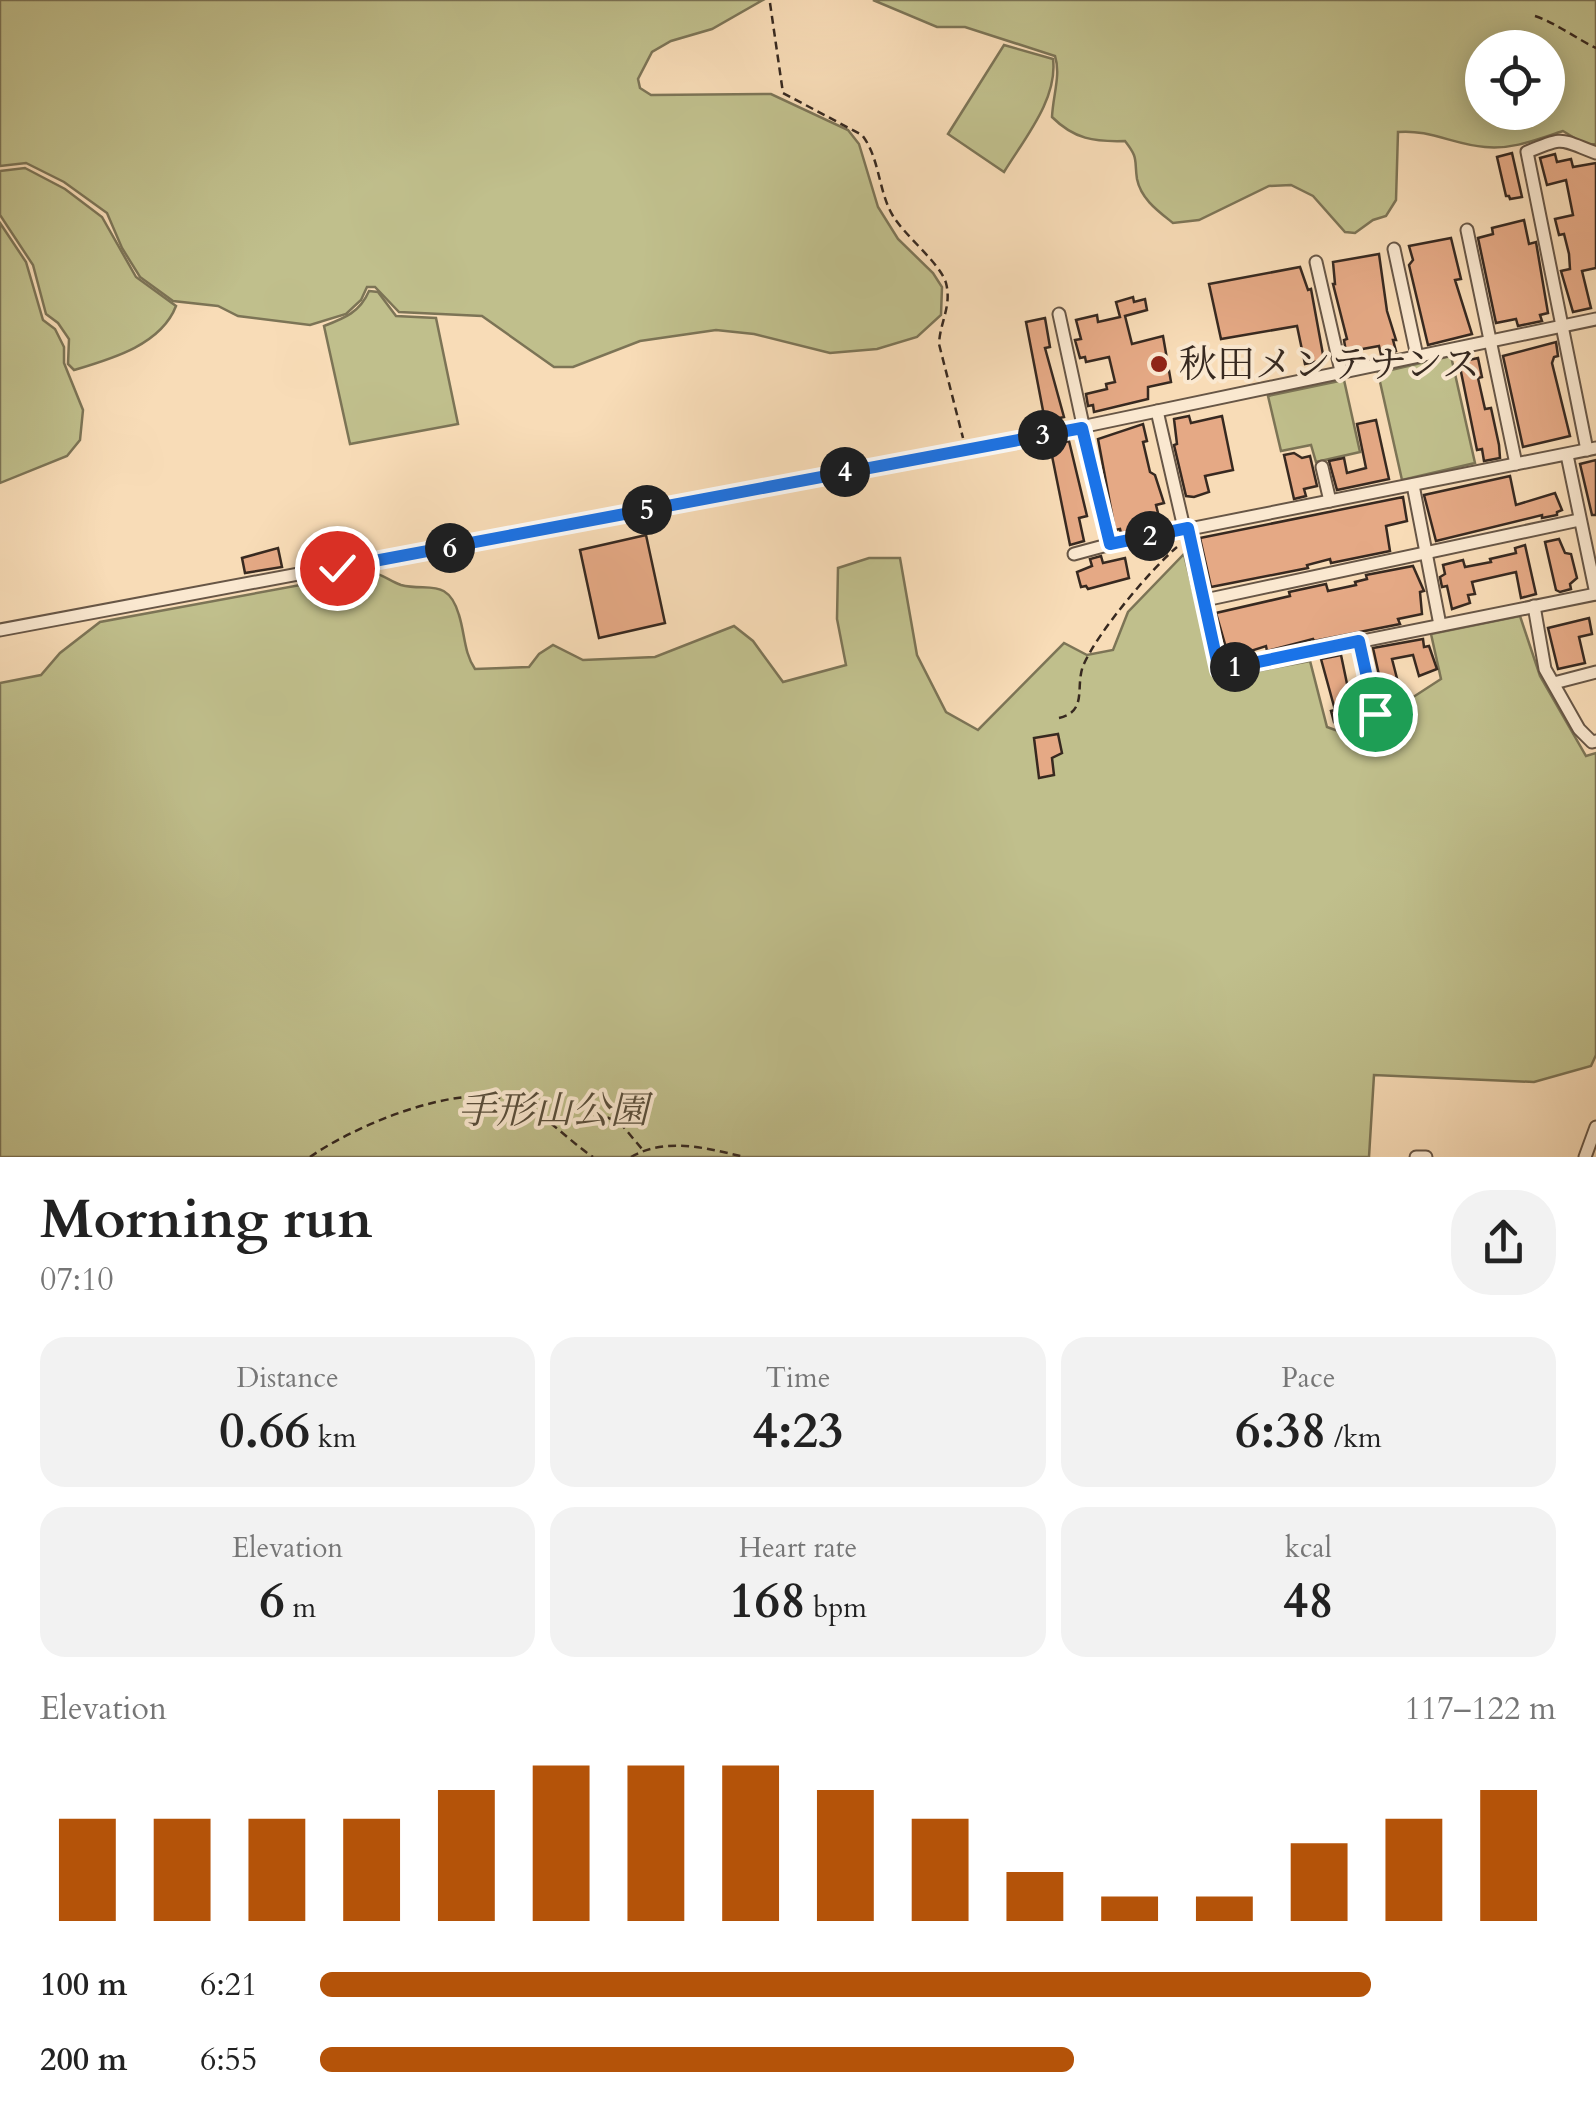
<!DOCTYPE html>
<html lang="en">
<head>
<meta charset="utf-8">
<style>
	body { margin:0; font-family:Cardo,"Noto Serif JP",serif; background:#f2f2f2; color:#222; height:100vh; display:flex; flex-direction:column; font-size:38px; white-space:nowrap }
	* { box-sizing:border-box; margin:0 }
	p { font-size:32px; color:#767676 }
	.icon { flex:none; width:55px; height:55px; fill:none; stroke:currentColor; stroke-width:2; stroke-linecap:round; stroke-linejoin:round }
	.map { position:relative; height:1157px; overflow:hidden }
	.panel { display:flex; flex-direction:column; background:#fff; flex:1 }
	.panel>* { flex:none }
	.controls { position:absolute; left:1465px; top:30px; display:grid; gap:20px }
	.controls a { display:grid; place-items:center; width:100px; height:100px; border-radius:50%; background:#fff; box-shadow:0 5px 25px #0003; font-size:50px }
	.pin { position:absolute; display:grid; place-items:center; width:85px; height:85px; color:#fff; margin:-42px; border:5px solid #fff; border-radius:50%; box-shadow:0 2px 10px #0007 }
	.km { position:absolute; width:50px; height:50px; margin:-25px; border-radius:50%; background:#222; color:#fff; font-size:28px; line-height:50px; text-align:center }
	.round { display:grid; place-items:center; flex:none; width:105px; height:105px; border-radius:40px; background:#f2f2f2 }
	.overview { display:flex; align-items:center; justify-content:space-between; height:170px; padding:0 40px }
	h1 { font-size:55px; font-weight:700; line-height:75px }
	.figures { display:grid; grid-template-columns:repeat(3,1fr); gap:15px; height:170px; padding:10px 40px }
	.figures div { display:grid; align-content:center; border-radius:25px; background:#f2f2f2; text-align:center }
	.figures b { font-size:50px; font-weight:700 }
	.figures small { font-size:28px; font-weight:400 }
	.figures p { font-size:28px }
	.chart { height:280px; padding:20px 40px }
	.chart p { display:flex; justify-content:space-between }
	.chart svg { width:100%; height:180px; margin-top:10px; stroke:#b45309; stroke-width:6 }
	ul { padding:0 40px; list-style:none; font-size:32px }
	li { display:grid; grid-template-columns:160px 120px 1fr; align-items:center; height:75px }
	li i { height:25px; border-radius:12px; background:#b45309 }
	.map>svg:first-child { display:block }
	.green { fill:#c0bf8c; stroke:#7c7456; stroke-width:2.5; fill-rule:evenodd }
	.building { fill:#e5a985; stroke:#372920; stroke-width:2.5 }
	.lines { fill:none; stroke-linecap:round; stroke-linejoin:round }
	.street-casing { stroke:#675646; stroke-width:15 }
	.path { stroke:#372920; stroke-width:2.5; stroke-dasharray:8 5; stroke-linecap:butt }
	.street { stroke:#fae8d0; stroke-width:11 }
	.route-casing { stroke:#fff; stroke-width:20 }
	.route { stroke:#1a73e8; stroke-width:12 }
	.poi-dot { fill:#8f2418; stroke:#fae8d0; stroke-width:4 }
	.labels { text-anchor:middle; stroke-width:8; stroke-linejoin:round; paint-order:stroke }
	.poi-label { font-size:38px; fill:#372920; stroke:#fae8d0; text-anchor:start }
	.park-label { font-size:38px; font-style:italic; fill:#594e3b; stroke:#fae8d0 }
</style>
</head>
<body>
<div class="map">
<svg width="1596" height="1157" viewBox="0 0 1596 1157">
	<rect width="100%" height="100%" fill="#f8dcb7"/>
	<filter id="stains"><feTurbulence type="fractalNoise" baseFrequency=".002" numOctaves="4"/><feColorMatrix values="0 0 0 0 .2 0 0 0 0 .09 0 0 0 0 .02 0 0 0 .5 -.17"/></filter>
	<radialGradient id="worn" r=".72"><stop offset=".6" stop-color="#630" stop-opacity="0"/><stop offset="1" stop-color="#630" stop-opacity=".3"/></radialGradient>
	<g class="green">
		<polygon points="0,0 763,0 712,29 671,41 652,52 638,79 640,88 651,95 771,94 848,130 859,144 878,207 898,239 933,273 942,287 941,315 917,337 877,349 830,353 754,334 716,330 640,341 573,367 554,367 482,316 399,312 375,287 367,287 361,300 346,314 310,325 238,316 218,306 173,301 140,277 122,248 107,213 64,182 26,163 0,166"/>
		<path d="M873,0H1596V144L1586,145L1563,131C1538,139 1512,150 1485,147C1455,145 1429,129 1398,132L1396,200L1386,216L1373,220L1355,233L1345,232L1313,196L1291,185L1269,186L1199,220L1173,223C1158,211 1141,199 1137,179C1134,159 1139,159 1125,141C1094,142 1074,139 1052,117C1053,95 1061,75 1055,56L965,27H937ZM1482,48H1548V112H1482Z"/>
		<path d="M1004,45L1053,59C1058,99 1024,139 1004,172L948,134Z"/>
		<path d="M25,168L65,189L102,217L136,277L176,306C161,345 111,359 74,370L68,364L69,339L58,323L46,314L33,265L0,215V171Z"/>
		<polygon points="0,223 26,262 43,320 55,329 64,347 64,363 83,410 80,440 67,456 0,483"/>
		<path d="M369,291L378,292L396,316L436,318L458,424L350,444L324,326C345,318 360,312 369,291Z"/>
		<polygon points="1451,356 1475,463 1402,480 1378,373"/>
		<polygon points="1344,380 1360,452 1316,462 1311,445 1281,451 1268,396"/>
		<path d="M1184,554L1215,679L1310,661L1327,727L1346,734L1384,716L1441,679L1431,634L1520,616L1540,676L1586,756L1596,753V1055L1591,1066L1534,1082L1374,1075L1369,1157H0V683L41,675L60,653L100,622L371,572C382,574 390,581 401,585C428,592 448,577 459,615C465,634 464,653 475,669L529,667L539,654L553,645L583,660L655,657L734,626L753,641L783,682L846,665L837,619L838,568L869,558H900L917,655L946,712L978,730L1064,643L1087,655L1113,650L1128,612Z"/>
	</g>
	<g class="building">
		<polygon points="1512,153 1522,197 1510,199 1509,196 1506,196 1497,157"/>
		<polygon points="1555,154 1557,162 1571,159 1573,167 1596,163 1596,268 1582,271 1591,308 1573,312 1561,271 1570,269 1569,254 1564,234 1559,235 1555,219 1573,215 1566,180 1547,185 1540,158"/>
		<polygon points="1524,220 1529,244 1536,242 1548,313 1540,315 1542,321 1518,326 1516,319 1496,323 1478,238 1493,234 1492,228"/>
		<polygon points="1451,238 1461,279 1455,280 1472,334 1428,345 1409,265 1413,260 1409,246"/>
		<polygon points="1379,254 1387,311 1396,340 1393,340 1396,351 1381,355 1379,346 1346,352 1344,340 1347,339 1333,284 1335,284 1333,262"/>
		<polygon points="1300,267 1308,290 1311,289 1324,360 1305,364 1297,326 1221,339 1209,284"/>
		<polygon points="1133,297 1134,302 1145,299 1147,310 1125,316 1132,344 1163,336 1171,382 1148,387 1148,399 1094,412 1093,405 1088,406 1086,394 1107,389 1106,384 1115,382 1109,357 1086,362 1085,357 1080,358 1075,340 1081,339 1076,320 1097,315 1098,322 1120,317 1116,302"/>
		<polygon points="1045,318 1050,347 1045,348 1064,417 1045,421 1026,322"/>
		<polygon points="1556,342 1558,356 1554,357 1552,363 1570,436 1523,447 1503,356"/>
		<polygon points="1478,358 1482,377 1478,378 1485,409 1491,408 1499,445 1500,458 1484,461 1482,449 1477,450 1460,367 1465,366 1464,361"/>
		<polygon points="1189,416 1191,423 1222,416 1233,470 1205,476 1209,492 1194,497 1186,496 1174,445 1177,444 1174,419"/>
		<polygon points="1376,420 1389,479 1337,490 1329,461 1344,458 1347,473 1366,468 1357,424"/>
		<polygon points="1143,424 1147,441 1143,442 1150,472 1155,475 1164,503 1156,505 1161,525 1121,533 1120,529 1115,530 1098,439"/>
		<polygon points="1069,441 1087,516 1079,518 1084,541 1070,545 1050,446"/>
		<polygon points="1294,453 1302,458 1310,456 1317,486 1304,489 1306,496 1294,499 1284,455"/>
		<polygon points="1596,460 1596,515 1592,515 1580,464"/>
		<polygon points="1510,476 1516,505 1555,493 1562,510 1557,512 1557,515 1542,518 1542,515 1436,541 1424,495"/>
		<polygon points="1403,497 1407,521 1386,526 1390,551 1331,563 1330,559 1307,565 1308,568 1211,587 1200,538"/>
		<polygon points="646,535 665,623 599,638 580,550"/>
		<polygon points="1559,539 1565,553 1571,554 1577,578 1570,584 1571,589 1560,592 1556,590 1545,542"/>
		<polygon points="1525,545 1536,594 1521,598 1516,572 1472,582 1475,594 1468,595 1470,603 1452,609 1447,586 1442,587 1440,577 1445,574 1443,565 1463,560 1465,567 1491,562 1490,559 1516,553 1515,548"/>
		<polygon points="278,548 282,567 245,573 242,558"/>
		<polygon points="1101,556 1103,563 1125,558 1129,578 1088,589 1086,586 1081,587 1077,572 1092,566 1090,559"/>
		<polygon points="1413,566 1424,591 1420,592 1422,614 1398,619 1400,624 1314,641 1313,639 1267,651 1266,646 1229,658 1216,613 1290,596 1289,592 1326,584 1328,591 1356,585 1355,582 1367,579 1366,575"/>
		<polygon points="1589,618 1592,634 1579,637 1585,663 1558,669 1548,628"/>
		<polygon points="1423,639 1424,647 1429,646 1437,669 1419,676 1413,655 1392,659 1402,698 1385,702 1373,648"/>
		<polygon points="1341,655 1355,722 1361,723 1360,733 1343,731 1344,719 1334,722 1331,711 1335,710 1321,659"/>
		<polygon points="1058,734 1062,753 1052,758 1054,775 1039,778 1034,738"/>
	</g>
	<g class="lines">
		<defs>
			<g id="street">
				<polyline points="1467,230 1516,464"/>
				<polyline points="1394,249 1417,356"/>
				<polyline points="1316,262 1341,371"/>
				<polyline points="1059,314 1109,545 1596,448"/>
				<polyline points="1157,411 1184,528"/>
				<path d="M1587,450L1527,152C1565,136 1559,139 1596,153"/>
				<polyline points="1567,455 1596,594"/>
				<polyline points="1322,467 1330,501"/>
				<polyline points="1413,485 1440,625"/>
				<polyline points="1188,528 1219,670 1596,594"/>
				<polyline points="1074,554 1111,544"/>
				<polyline points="1205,600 1579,520"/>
				<polyline points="1534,606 1545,669 1579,729 1592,742 1596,741"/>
				<polyline points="0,630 1081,427 1596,319"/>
				<polyline points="1359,641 1375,714"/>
				<polyline points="1554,683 1596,672"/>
				<polyline points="1416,1157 1426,1157"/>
				<polyline points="1585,1157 1596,1127"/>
			</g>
		</defs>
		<use href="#street" class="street-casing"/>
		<g class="path">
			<path d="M770,3L783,93L862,135C880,158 878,191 893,216C906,237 940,263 946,283C952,306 940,322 939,344L963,438"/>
			<path d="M1535,16C1554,22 1577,39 1596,48"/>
			<path d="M1059,718C1088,711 1075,688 1083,666C1097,633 1150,570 1177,547"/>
			<polyline points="584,1106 621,1124 642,1149"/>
			<path d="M310,1157C354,1126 456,1083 509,1100C541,1109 566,1139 593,1157"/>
			<path d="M631,1157C665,1137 708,1148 744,1157"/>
		</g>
		<use href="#street" class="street"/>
	</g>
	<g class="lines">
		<defs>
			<polyline id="route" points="337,568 1082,428 1110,544 1188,528 1219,670 1359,641 1375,714"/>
		</defs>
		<use href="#route" class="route-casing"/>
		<use href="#route" class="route"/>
	</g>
	<circle class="poi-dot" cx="1159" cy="364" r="10"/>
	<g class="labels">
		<g class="poi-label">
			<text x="1179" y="377">秋田メンテナンス</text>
		</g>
		<g class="park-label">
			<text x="553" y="1123">手形山公園</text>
		</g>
	</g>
	<rect width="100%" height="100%" filter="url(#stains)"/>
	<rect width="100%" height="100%" fill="url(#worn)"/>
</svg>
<div class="controls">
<a><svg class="icon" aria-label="locate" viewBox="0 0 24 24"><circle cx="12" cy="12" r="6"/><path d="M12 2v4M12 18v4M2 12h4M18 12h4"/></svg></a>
</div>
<div class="pin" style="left:1375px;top:714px;background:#1e9e55"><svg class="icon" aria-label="arrive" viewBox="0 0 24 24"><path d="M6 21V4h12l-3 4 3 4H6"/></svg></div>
<div class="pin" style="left:337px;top:568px;background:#d93025"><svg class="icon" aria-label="check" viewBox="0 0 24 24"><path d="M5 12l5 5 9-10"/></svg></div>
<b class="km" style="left:1235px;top:667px">1</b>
<b class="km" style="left:1150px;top:536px">2</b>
<b class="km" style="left:1043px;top:435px">3</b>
<b class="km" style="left:845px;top:472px">4</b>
<b class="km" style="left:647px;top:510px">5</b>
<b class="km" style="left:450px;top:548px">6</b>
</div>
<section class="panel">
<div class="overview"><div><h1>Morning run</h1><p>07:10</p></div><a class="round"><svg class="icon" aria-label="share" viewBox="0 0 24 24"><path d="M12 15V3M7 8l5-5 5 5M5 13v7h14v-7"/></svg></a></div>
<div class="figures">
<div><p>Distance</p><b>0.66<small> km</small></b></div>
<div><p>Time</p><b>4:23</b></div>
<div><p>Pace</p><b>6:38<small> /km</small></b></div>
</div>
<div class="figures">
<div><p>Elevation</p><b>6<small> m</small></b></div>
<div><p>Heart rate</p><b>168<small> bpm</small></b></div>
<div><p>kcal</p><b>48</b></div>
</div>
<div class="chart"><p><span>Elevation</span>117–122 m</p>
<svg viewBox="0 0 160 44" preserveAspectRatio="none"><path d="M5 44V19M15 44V19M25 44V19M35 44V19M45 44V12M55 44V6M65 44V6M75 44V6M85 44V12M95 44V19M105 44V32M115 44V38M125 44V38M135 44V25M145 44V19M155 44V12"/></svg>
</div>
<ul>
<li><b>100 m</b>6:21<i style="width:85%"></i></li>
<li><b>200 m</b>6:55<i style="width:61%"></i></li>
</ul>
</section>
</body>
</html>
